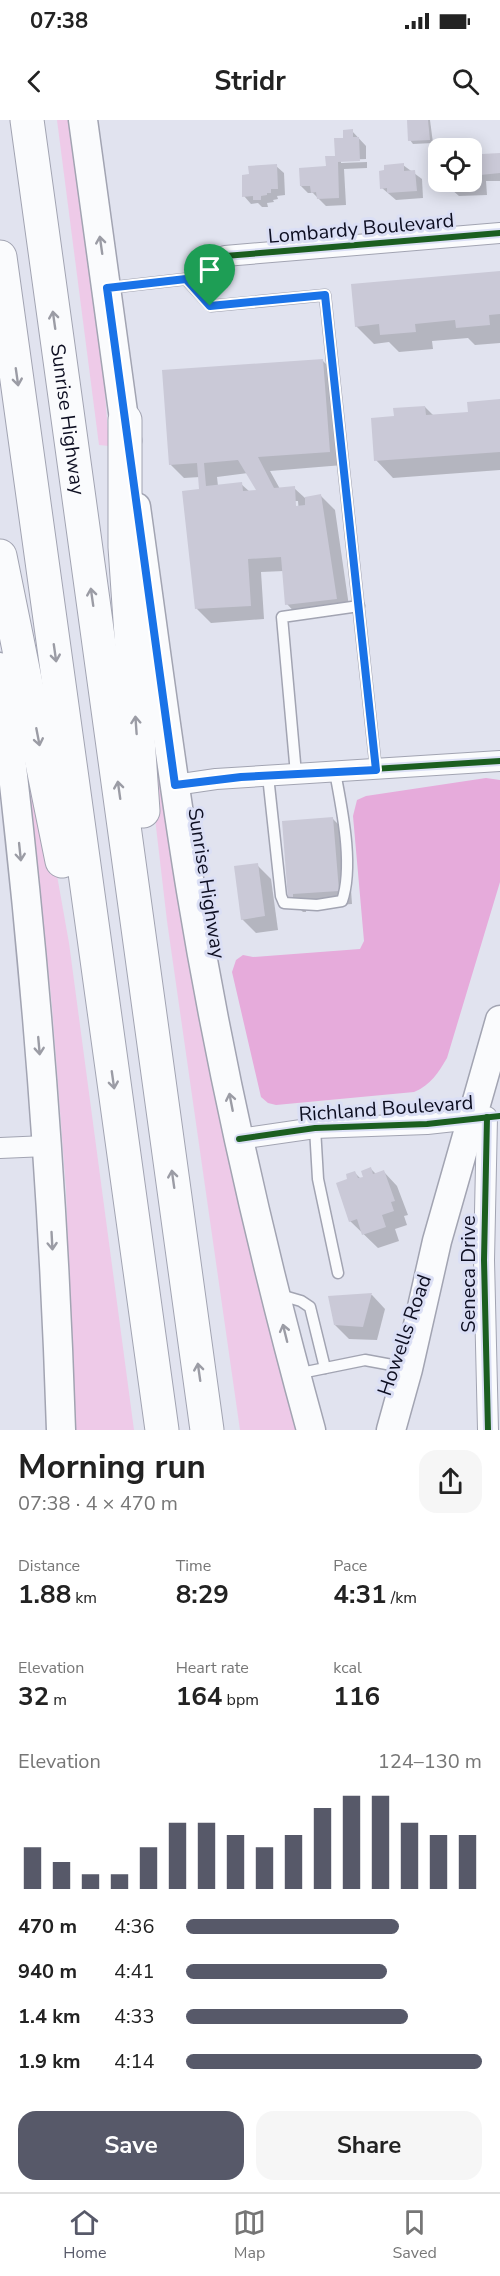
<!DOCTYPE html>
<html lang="en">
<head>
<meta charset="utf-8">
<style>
	body { margin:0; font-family:"Nunito Sans",sans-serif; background:#f6f6f6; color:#222; height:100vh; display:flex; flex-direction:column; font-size:22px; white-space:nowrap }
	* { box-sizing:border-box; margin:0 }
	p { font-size:20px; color:#767676 }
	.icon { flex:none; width:33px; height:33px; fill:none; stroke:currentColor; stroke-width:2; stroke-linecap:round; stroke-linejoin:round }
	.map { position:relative; height:1310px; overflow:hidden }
	.side { display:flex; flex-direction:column; background:#fff; flex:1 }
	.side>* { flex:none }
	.tools { position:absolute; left:428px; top:18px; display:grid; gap:12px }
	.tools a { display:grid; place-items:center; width:54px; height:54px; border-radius:12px; background:#fff; box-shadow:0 3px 15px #0003; font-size:30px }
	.pin { position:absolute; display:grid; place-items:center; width:51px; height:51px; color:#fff; margin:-62px -26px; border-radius:50% 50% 50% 0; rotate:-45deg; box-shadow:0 0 6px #0007 }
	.pin .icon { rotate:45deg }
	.round { display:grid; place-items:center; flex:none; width:63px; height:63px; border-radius:18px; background:#f6f6f6 }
	.overview { display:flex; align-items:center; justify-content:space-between; height:102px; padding:0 18px }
	h1 { font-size:33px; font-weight:700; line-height:45px }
	.metrics { display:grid; grid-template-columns:repeat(3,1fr); gap:9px; height:102px; padding:6px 18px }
	.metrics div { display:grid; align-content:center }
	.metrics b { font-size:26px; font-weight:700 }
	.metrics small { font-size:16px; font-weight:400 }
	.metrics p { font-size:16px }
	.chart { height:168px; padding:12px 18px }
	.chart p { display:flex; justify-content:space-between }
	.chart svg { width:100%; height:108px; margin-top:6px; stroke:#575969; stroke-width:6 }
	.button { display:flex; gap:12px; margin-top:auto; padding:12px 18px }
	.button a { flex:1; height:69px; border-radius:18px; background:#575969; color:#fff; font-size:24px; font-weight:700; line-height:69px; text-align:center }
	.button a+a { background:#f6f6f6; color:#222 }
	ul { padding:0 18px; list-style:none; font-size:20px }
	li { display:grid; grid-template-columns:96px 72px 1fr; align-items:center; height:45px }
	li i { height:15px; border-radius:8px; background:#575969 }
	.status { display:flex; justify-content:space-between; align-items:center; height:42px; padding:0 30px; background:#fff; direction:ltr }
	.status svg { height:16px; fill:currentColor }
	header { display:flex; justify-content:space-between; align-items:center; height:78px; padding:0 18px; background:#fff; font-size:27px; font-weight:700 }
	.tabs { display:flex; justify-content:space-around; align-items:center; height:84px; border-top:2px solid #e0e0e0; background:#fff; font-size:16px; color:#767676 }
	.tabs a { display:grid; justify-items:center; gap:3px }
	.tabs .current { color:#575969 }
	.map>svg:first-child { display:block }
	.green { fill:#eecae8 }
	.forest { fill:#e6abdb }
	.shadow { fill:#0003; fill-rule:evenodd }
	.building { fill:#cac9d7; fill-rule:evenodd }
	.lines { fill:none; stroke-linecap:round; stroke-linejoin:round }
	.service-casing { stroke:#a2a4b2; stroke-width:13 }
	.minor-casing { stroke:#a2a4b2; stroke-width:22 }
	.secondary-casing { stroke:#a2a4b2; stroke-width:31 }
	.motorway-casing { stroke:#a2a4b2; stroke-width:35 }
	.service { stroke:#fafbfd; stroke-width:10 }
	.minor { stroke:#fafbfd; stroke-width:20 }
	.secondary { stroke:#fafbfd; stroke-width:28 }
	.motorway { stroke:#fafbfd; stroke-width:33 }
	.cycleway-casing { stroke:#dbdff5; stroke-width:10 }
	.cycleway { stroke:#1b5e20; stroke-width:6 }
	.oneway { stroke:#9b9ca5 }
	.route-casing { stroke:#fff; stroke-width:12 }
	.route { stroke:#1a73e8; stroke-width:8 }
	.labels { text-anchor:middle; stroke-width:6; stroke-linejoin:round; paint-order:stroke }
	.street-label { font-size:20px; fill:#0d0e21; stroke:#dbdff5 }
</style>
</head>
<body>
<div class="status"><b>07:38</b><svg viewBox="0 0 49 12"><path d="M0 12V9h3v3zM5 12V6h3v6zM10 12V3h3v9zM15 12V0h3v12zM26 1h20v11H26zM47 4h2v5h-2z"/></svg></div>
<header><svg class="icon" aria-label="back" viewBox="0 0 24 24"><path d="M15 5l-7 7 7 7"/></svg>Stridr<svg class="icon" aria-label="search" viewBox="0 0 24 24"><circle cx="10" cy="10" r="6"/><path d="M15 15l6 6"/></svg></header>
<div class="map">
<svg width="500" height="1310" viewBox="0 0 500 1310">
	<rect width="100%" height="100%" fill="#e1e3ef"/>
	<g class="green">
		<polygon points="57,0 76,0 100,208 109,326 99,325"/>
		<polygon points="144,504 303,1310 240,1310 167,801 151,664"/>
		<polygon points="22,608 31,609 69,823 134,1310 74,1310 66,1070 52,886"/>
	</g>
	<path class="forest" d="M486,658L500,660V762L447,938C438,953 431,965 414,972L276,985L268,983L261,977L232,852L236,840L243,835L253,837L360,829L364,821L353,696L357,680L366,676Z"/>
	<g class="shadow">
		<polygon points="408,0 430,0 433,23 413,24 410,20"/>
		<polygon points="352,11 366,26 366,39 341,40 341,43 367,42 367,48 344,49 346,85 326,86 313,73 308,73 301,66 327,48 336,37 345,19"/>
		<polygon points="500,35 500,61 486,61 487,75 459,76 451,69 451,62 471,62 471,45"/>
		<polygon points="403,45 422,59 423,78 396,80 382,68"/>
		<polygon points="276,46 284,53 285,75 277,76 278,79 273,80 274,82 267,83 268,87 262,87 258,83 251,84 244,76"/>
		<polygon points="500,152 500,223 475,225 468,218 432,221 433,229 399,232 389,222 374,224 356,206"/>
		<path d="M322,240L336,254L343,345L270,351L280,369L294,368L305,378L321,376L335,390L350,493L300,498L287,484L284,451L261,452L264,499L211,503L197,489L200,357L184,358L170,344ZM248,353L258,371L250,372L241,364L218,366L217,357ZM294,381H298L299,393H296Z"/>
		<polygon points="500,281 500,350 393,358 376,340 396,298 425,287 434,296 469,294"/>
		<polygon points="333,699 347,713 352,784 306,787 306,792 303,792 289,778"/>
		<polygon points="257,745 271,759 278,810 256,813 242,799"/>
		<polygon points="371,1049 376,1054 384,1052 397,1066 408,1095 404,1096 407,1105 395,1109 399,1121 378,1128 350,1101 349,1060 355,1053 361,1059 365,1057"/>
		<polygon points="372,1175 385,1189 377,1220 349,1219 335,1205 330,1177"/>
	</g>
	<g class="building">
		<polygon points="407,0 428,0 430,20 408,21"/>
		<polygon points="353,9 353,17 359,17 360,41 338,42 339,78 317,79 316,72 311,73 310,66 300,66 299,48 326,46 325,36 335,36 334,18 343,18 343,10"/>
		<polygon points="500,33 500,53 480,55 480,68 450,69 449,62 471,62 472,38 482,37 482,34"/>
		<polygon points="404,43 404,51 415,50 417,71 387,73 387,68 380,69 379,51 384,50 384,45"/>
		<polygon points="277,44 278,69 271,69 271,73 267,73 267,75 261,76 261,80 253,80 253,76 242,77 242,55 249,54 248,46"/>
		<polygon points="500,151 500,194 489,195 490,205 456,208 455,200 415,204 416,212 380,215 379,204 355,207 351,164"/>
		<path d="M323,239L330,332L258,337L274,368L295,366L296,386L305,385V377L321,374L337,479L285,485L281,437L248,439L251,486L195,489L182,371L199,369L197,343L169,345L162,250ZM238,340L256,370L243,371L242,362L206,366L204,343Z"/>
		<polygon points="500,279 500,332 374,341 371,298 394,296 393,288 425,286 426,295 468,292 467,282"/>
		<polygon points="333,697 339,771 293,774 293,778 288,779 282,701"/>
		<polygon points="258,743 265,796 241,800 234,746"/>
		<polygon points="371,1047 373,1054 384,1050 395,1081 391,1082 394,1091 382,1095 386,1107 362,1115 357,1099 349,1102 336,1063 347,1059 346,1054 355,1051 358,1058 363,1057 361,1051"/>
		<polygon points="372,1173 363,1207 334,1205 328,1176"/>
	</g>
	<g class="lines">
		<defs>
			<g id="service">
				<polyline points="107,168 186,159 211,186 325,175 376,650"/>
				<polyline points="296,654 282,497 359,486"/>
				<path d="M268,656L281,776L284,783L317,785L342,781C354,745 342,690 335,652"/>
				<polyline points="315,1008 318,1059 338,1153"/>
				<polyline points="277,1174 301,1181 310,1187 325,1248"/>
				<polyline points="296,1254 365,1240 392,1245"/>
			</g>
			<g id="minor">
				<polyline points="225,136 500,113"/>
				<polyline points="175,665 216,659 500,641"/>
				<polyline points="487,997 484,1140 488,1310"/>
				<polyline points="239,1019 315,1008 427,1004 482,998"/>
				<polyline points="0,1028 46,1026"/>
			</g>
			<g id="secondary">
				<polyline points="83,0 127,321"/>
				<path d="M136,387C154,515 170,643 191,771C221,953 262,1132 311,1310"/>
				<path d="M0,547C32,800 53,1055 61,1310"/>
				<polyline points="391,1310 408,1249 437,1121 500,900"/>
			</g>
			<g id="motorway">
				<path id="s1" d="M27,0L207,1310"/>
				<polyline points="0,137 162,1310"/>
				<polyline points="125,300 125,427 143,691"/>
				<polyline points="0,436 62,741"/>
			</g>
		</defs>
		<use href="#service" class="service-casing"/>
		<use href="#minor" class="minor-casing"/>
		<use href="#secondary" class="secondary-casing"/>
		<use href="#motorway" class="motorway-casing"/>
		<use href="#service" class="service"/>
		<use href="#minor" class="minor"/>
		<use href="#secondary" class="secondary"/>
		<use href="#motorway" class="motorway"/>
		<defs>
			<g id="cycleway">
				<polyline points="225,136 500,113"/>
				<polyline points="175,665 216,659 500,641"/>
				<polyline points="487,997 484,1140 488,1310"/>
				<polyline points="239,1019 315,1008 427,1004 500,996"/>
			</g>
		</defs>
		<use href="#cycleway" class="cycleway-casing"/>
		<use href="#cycleway" class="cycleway"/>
	</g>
	<defs><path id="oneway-shaft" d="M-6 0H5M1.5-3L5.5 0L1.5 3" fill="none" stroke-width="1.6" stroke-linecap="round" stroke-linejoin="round" transform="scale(1.5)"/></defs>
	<g class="oneway">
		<use href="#oneway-shaft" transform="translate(101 125) rotate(-98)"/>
		<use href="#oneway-shaft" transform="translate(54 200) rotate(-98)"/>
		<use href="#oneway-shaft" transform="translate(17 257) rotate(82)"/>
		<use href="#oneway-shaft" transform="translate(92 477) rotate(-98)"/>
		<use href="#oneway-shaft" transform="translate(55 533) rotate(82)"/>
		<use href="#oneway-shaft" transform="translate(136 605) rotate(-94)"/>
		<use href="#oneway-shaft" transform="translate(38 617) rotate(79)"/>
		<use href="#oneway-shaft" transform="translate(119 670) rotate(-98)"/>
		<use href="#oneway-shaft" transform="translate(20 732) rotate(84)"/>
		<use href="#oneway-shaft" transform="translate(39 926) rotate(85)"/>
		<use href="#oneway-shaft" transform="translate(113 960) rotate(82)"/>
		<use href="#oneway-shaft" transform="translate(231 982) rotate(-101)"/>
		<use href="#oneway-shaft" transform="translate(173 1059) rotate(-98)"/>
		<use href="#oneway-shaft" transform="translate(52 1121) rotate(87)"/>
		<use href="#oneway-shaft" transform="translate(285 1213) rotate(-104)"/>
		<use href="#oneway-shaft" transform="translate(199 1252) rotate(-98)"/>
	</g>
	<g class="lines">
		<defs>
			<polygon id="route" points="186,159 210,186 325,175 376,650 241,657 175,665 107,168"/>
		</defs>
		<use href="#route" class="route-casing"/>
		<use href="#route" class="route"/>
	</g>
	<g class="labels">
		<g class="street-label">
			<text transform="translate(361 108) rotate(-5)" y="7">Lombardy Boulevard</text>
			<text dy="7" stroke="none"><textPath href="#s1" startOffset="302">Sunrise Highway</textPath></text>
			<text transform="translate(207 763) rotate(81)" y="7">Sunrise Highway</text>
			<text transform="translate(386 988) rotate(-4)" y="7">Richland Boulevard</text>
			<text transform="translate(468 1154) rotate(-90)" y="7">Seneca Drive</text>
			<text transform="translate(404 1215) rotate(-71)" y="7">Howells Road</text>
		</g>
	</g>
</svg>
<div class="tools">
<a><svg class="icon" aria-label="locate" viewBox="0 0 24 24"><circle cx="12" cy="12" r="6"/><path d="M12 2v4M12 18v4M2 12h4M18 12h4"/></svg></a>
</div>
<div class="pin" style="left:210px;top:186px;background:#1e9e55"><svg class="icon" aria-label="arrive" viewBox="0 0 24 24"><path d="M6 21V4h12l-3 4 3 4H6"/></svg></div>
</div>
<section class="side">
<div class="overview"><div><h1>Morning run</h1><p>07:38 · 4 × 470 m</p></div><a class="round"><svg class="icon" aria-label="share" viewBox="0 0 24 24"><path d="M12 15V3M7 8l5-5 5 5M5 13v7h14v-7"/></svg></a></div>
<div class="metrics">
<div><p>Distance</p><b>1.88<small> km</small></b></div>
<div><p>Time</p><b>8:29</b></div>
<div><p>Pace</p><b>4:31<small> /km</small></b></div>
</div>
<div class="metrics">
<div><p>Elevation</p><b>32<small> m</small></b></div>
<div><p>Heart rate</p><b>164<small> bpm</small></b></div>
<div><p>kcal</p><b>116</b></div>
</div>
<div class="chart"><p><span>Elevation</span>124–130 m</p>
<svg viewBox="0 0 160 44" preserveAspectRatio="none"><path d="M5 44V27M15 44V33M25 44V38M35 44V38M45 44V27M55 44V17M65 44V17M75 44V22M85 44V27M95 44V22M105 44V11M115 44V6M125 44V6M135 44V17M145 44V22M155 44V22"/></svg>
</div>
<ul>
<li><b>470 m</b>4:36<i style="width:72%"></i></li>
<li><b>940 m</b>4:41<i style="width:68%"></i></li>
<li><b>1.4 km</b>4:33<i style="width:75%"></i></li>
<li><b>1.9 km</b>4:14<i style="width:100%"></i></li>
</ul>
<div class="button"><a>Save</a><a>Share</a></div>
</section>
<nav class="tabs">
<a class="current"><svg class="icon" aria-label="home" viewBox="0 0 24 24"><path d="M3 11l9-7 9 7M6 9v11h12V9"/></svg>Home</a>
<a><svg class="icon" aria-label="map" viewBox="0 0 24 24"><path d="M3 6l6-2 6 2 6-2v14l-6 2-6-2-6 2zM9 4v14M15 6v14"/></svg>Map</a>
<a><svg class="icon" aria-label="saved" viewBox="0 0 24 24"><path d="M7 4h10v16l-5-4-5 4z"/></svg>Saved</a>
</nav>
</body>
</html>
